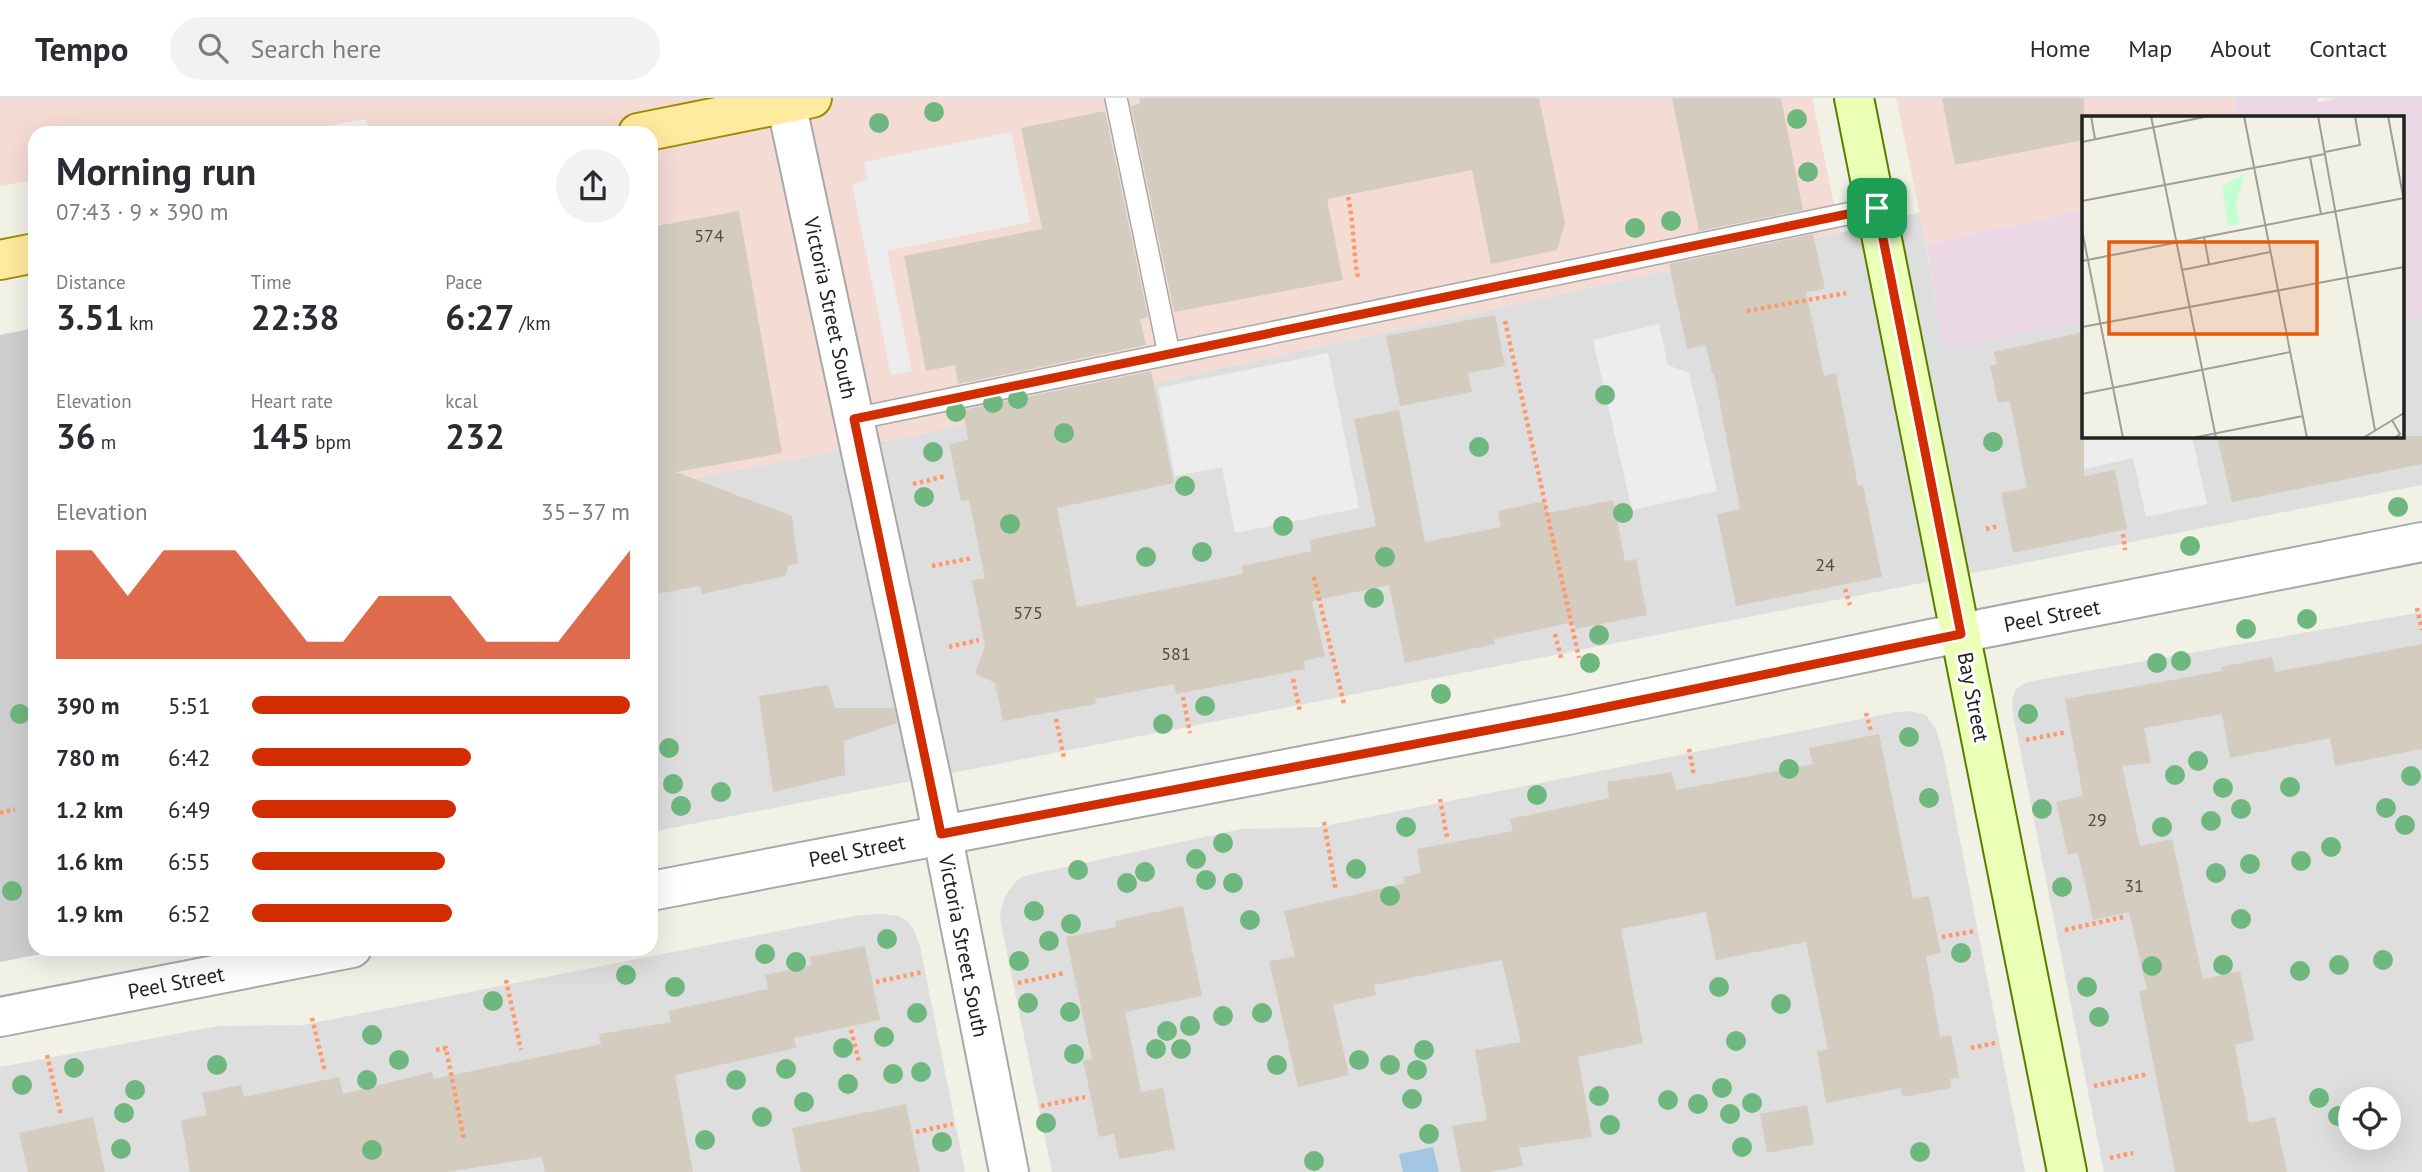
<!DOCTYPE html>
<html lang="en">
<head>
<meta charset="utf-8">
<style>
	body { margin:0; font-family:"PT Sans",sans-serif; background:#f2f2f3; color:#2b2b33; height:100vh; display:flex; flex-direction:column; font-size:26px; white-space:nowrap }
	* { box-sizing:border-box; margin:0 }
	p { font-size:23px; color:#7c7c81 }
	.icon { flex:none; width:38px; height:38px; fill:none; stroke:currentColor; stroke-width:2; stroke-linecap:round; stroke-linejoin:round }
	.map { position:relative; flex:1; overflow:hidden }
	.sheet { position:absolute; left:28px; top:28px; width:630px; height:830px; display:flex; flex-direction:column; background:#fff; border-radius:21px; box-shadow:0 7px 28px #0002 }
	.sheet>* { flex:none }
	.controls { position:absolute; left:2338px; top:989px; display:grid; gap:14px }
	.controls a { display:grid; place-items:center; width:63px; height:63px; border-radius:50%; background:#fff; box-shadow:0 7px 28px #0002; font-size:35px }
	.pin { position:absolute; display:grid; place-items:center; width:60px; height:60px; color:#fff; margin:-30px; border-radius:14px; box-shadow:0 4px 10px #0006 }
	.round { display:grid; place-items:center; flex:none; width:74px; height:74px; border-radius:37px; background:#f2f2f3 }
	.head { display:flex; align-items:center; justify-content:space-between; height:119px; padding:0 28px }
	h1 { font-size:38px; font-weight:700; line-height:52px }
	.metrics { display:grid; grid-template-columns:repeat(3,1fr); gap:10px; height:119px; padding:7px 28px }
	.metrics div { display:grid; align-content:center }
	.metrics b { font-size:35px; font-weight:700 }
	.metrics small { font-size:19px; font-weight:400 }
	.metrics p { font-size:19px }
	.chart { height:196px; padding:14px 28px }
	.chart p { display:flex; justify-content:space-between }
	.chart svg { width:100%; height:126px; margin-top:7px; fill:#d12d00; opacity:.7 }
	ul { padding:0 28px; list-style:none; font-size:23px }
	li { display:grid; grid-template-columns:112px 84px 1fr; align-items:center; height:52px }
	li i { height:18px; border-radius:9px; background:#d12d00 }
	header { display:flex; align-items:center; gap:42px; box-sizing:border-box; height:98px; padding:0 35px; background:#fff; border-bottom:2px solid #e1e1e2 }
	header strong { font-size:33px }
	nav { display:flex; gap:38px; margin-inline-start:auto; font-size:24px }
	.search { width:490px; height:63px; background:#f2f2f3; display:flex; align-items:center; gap:18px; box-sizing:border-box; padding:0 24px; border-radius:38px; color:#7c7c81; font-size:26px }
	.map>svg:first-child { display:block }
	.residential { fill:#dfdede; fill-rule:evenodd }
	.commercial { fill:#f4dcd5 }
	.industrial { fill:#ecd8e4 }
	.religious { fill:#cfcfcf }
	.parking { fill:#ededed }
	.water { fill:#a3c7e3 }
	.building { fill:#d3ccbf }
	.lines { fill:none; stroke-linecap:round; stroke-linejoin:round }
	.lane-casing { stroke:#a8a8a8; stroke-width:24 }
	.street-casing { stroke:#a8a8a8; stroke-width:42 }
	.secondary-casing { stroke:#567f00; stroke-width:42 }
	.primary-casing { stroke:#9d8b00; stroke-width:42 }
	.path { stroke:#ff996a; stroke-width:4.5; stroke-dasharray:3.5 3.5; stroke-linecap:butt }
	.lane { stroke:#fff; stroke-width:21 }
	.street { stroke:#fff; stroke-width:38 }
	.secondary { stroke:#ecffb7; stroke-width:38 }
	.primary { stroke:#ffea9e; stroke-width:38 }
	.tree { fill:#6eb77e }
	.route-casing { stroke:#fff; stroke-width:14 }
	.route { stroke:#d12d00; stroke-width:9 }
	.labels { text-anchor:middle; stroke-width:6; stroke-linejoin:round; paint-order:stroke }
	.number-label { font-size:18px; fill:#4e4c48 }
	.street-label { font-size:21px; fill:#212121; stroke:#fff }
	.inset-road { fill:none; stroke:#9e9e97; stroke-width:2 }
	.view { fill:#e8590c; fill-opacity:0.15; stroke:#e8590c; stroke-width:3.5 }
	.inset-edge { fill:none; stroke:#212121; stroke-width:3.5 }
</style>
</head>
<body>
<header>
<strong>Tempo</strong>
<div class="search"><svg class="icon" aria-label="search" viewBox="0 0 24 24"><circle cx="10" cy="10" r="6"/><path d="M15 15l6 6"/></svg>Search here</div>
<nav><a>Home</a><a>Map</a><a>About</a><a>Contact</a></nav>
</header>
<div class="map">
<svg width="2422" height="1074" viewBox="0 0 2422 1074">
	<rect width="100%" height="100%" fill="#f2f1e6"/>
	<g class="residential">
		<polygon points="1920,114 1944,251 2084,223 2084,338 2403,338 2403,224 2422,219 2422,387 651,734 651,389 916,337 1840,135"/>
		<path d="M2422,514V1074H2104L2013,616L2012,602L2015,592L2023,586L2037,582ZM2350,1001H2389V1040H2350Z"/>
		<polygon points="1911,613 1926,617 1936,631 1943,655 2025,1074 1052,1074 1001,826 1000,817 1005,798 1016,783 1024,778 1241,731 1319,729 1896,614"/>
		<polygon points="882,816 899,818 908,824 914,832 920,848 965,1074 0,1074 0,969 218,928 303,927 860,817"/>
	</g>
	<g class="commercial">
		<polygon points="0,0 1812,0 1840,135 916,337 651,389 651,35 370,35 366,21 289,35 35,35 35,82 0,88"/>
		<polygon points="1896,0 2234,0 2237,19 2084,19 2084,112 1926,146"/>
	</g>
	<g class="industrial">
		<polygon points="2234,0 2317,0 2318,4 2337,0 2422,0 2422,219 2403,224 2403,19 2237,19"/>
		<polygon points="2084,112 2084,223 1944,251 1926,146"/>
	</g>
	<polygon class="religious" points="35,230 35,850 67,851 0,864 0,237"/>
	<g class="parking">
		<polygon points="1011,34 1030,124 887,153 912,273 891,277 852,86 868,82 864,64"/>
		<polygon points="1659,226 1668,267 1689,275 1717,393 1632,412 1593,242"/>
		<polygon points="1328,255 1359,410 1235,435 1222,369 1175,378 1158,290"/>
		<polygon points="2084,322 2084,338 2192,338 2207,406 2146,419 2133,360 2045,380 2034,334"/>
	</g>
	<polygon class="water" points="1433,1049 1439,1074 1403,1074 1399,1056"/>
	<g class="building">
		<polygon points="1139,0 1539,0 1565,125 1557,152 1491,166 1472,72 1327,101 1343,182 1174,214 1131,8 1140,6"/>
		<polygon points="1672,0 1781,0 1803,112 1699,133"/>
		<polygon points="1942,0 2084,0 2084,42 1955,67"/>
		<polygon points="1105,13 1148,219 1140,221 1146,247 958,286 955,267 926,273 904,158 1042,131 1021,30"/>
		<polygon points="739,113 782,355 676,374 792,418 798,466 789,467 785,478 702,496 700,488 651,497 651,129"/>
		<polygon points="1813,136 1825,191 1806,194 1824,278 1836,275 1858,388 1863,387 1882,479 1736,508 1717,416 1740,411 1714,275 1712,275 1706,247 1687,251 1669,166"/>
		<polygon points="1495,217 1505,268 1468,275 1472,294 1400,308 1386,238"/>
		<polygon points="2084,234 2084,378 2115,372 2127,431 2013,455 2001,395 2027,390 2010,303 1998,305 1990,268 1997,266 1994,254"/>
		<polygon points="1151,273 1174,385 1057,410 1077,509 1243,476 1242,468 1312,453 1309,442 1376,428 1354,321 1399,312 1425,444 1501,429 1498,413 1545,403 1548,415 1613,402 1625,463 1636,461 1647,517 1576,531 1574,524 1494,541 1495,546 1405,565 1389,487 1312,503 1325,558 1304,563 1305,571 1176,596 1174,586 1095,601 1096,606 1003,623 995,585 975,575 985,548 972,482 985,480 969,402 961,403 949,346 968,342 963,312"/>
		<polygon points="2217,338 2422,338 2422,366 2232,404"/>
		<polygon points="2422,546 2422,651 2335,668 2330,640 2230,660 2222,616 2144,630 2151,665 2122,668 2140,748 2172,741 2203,881 2240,873 2254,942 2235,947 2249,1025 2275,1019 2287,1074 2175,1074 2139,893 2147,892 2129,814 2093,822 2078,755 2068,757 2056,704 2083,698 2065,601 2222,573 2221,569 2272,559 2275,574"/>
		<polygon points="828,587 835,610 894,610 897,625 844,643 845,677 773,694 759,598"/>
		<polygon points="1879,636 1913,801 1929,798 1941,855 1926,858 1940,939 1951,937 1959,979 1950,981 1951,990 1903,999 1901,990 1826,1005 1817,953 1828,951 1806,844 1716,862 1706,814 1621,831 1643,945 1578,959 1592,1039 1519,1050 1523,1068 1489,1074 1461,1074 1452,1028 1487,1022 1475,952 1521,944 1502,862 1374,887 1376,897 1333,907 1349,977 1298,989 1269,863 1295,859 1284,813 1405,785 1404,779 1421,775 1417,751 1513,733 1510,721 1609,700 1607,684 1672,674 1676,692 1813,666 1809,650"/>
		<polygon points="1183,808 1202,898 1125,914 1141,994 1163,990 1175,1051 1119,1061 1114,1036 1099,1039 1083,962 1092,961 1066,839 1116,829 1115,823"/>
		<polygon points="865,848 880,922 794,940 796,950 675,977 693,1074 545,1074 542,1059 447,1074 190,1074 181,1022 207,1017 202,995 241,987 244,999 339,979 343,996 432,974 434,981 601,946 599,936 671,924 668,913 768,891 765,877 812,867 810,859"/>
		<polygon points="906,1006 920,1074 801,1074 792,1030"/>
		<polygon points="1807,1007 1814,1046 1767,1055 1760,1016"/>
		<polygon points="93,1019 105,1074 28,1074 19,1035"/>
	</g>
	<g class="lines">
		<defs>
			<g id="lane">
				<polyline points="1116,0 1169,256"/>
				<polyline points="854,321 1876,110"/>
			</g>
			<g id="street">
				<polyline points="785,0 932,684 1009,1074"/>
				<polyline points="651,793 1568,617 1925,542 2422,444"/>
				<polyline points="0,919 352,850"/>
			</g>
			<polyline id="secondary" points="1854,0 2067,1074"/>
			<g id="primary">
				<polyline points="638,35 812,0"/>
				<polyline points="0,162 35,155"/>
			</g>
		</defs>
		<use href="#lane" class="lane-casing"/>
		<use href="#street" class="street-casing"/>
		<use href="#secondary" class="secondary-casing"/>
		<use href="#primary" class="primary-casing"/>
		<g class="path">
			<path d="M1348,99C1354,126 1353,153 1358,180"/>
			<polyline points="1747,213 1846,195"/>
			<polyline points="1505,223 1579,560"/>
			<polyline points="913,386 946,378"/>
			<polyline points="1986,431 1999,428"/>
			<polyline points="2123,436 2125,452"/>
			<polyline points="932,468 972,460"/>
			<polyline points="1314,479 1344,606"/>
			<polyline points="1845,491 1850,507"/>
			<polyline points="2417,510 2422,532"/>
			<polyline points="1555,536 1562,563"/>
			<polyline points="949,549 979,542"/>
			<polyline points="1293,581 1300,614"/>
			<polyline points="1183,599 1190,635"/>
			<polyline points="1866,615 1871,633"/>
			<polyline points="1056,621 1064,660"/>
			<polyline points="2026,642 2067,634"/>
			<polyline points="1689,651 1694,678"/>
			<polyline points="1440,701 1447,739"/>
			<polyline points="0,715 15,711"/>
			<polyline points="1324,724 1336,793"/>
			<polyline points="2065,832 2123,819"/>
			<polyline points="1942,839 1975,833"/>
			<polyline points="506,882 521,952"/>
			<polyline points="876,884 923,874"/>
			<polyline points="1018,885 1065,875"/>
			<polyline points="312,920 325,974"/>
			<polyline points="851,932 859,964"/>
			<polyline points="1971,950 1995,945"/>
			<polyline points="436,952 446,950 464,1042"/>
			<polyline points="47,957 61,1017"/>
			<polyline points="2094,988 2148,976"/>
			<polyline points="1041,1008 1085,999"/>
			<polyline points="916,1034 953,1026"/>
			<polyline points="2110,1060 2133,1055"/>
		</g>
		<use href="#lane" class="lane"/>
		<use href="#street" class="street"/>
		<use href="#secondary" class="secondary"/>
		<use href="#primary" class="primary"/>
	</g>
	<g class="tree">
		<circle cx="934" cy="14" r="10"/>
		<circle cx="1797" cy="21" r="10"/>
		<circle cx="879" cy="25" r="10"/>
		<circle cx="1808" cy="74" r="10"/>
		<circle cx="1671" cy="123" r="10"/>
		<circle cx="1635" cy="130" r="10"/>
		<circle cx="1605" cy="297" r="10"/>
		<circle cx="1018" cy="301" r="10"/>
		<circle cx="993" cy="305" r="10"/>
		<circle cx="956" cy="314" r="10"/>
		<circle cx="1064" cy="335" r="10"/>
		<circle cx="1993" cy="344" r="10"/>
		<circle cx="1479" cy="349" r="10"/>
		<circle cx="933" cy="354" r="10"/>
		<circle cx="1185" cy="388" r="10"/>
		<circle cx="924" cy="399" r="10"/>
		<circle cx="2398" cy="409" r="10"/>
		<circle cx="1623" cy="415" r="10"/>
		<circle cx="1010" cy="426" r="10"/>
		<circle cx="1283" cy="428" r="10"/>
		<circle cx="2190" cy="448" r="10"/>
		<circle cx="1202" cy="454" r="10"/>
		<circle cx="1146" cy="459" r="10"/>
		<circle cx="1385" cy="459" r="10"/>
		<circle cx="1374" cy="500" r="10"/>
		<circle cx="2307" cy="521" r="10"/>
		<circle cx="2246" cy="531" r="10"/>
		<circle cx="1599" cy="537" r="10"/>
		<circle cx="2181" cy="563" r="10"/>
		<circle cx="1590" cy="565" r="10"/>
		<circle cx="2157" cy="565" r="10"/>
		<circle cx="1441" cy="596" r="10"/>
		<circle cx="1205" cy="608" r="10"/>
		<circle cx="20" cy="616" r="10"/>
		<circle cx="2028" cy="616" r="10"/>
		<circle cx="1163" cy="626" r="10"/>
		<circle cx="1909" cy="639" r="10"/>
		<circle cx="669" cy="650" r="10"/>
		<circle cx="2198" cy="663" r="10"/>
		<circle cx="1789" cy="671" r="10"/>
		<circle cx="2175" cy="677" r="10"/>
		<circle cx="2411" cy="678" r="10"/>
		<circle cx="673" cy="686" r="10"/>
		<circle cx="2290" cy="689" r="10"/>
		<circle cx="2223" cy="690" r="10"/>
		<circle cx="721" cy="694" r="10"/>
		<circle cx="1537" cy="697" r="10"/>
		<circle cx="1929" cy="700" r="10"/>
		<circle cx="681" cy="708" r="10"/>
		<circle cx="2386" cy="710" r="10"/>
		<circle cx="2042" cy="711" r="10"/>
		<circle cx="2241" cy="711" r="10"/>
		<circle cx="2211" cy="723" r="10"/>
		<circle cx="2405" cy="727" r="10"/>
		<circle cx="1406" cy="729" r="10"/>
		<circle cx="2162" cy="729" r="10"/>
		<circle cx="1223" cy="745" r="10"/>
		<circle cx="2331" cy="749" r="10"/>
		<circle cx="1196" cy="761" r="10"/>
		<circle cx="2301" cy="763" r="10"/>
		<circle cx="2250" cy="766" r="10"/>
		<circle cx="1356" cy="771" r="10"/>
		<circle cx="1078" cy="772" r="10"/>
		<circle cx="1145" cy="774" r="10"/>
		<circle cx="2216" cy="775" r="10"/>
		<circle cx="1206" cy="782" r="10"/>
		<circle cx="1127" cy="785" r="10"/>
		<circle cx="1233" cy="785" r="10"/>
		<circle cx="2062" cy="789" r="10"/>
		<circle cx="12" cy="793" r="10"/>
		<circle cx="1390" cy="798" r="10"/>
		<circle cx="1034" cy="813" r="10"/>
		<circle cx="2241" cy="821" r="10"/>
		<circle cx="1250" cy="822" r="10"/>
		<circle cx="1071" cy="826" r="10"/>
		<circle cx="887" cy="841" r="10"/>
		<circle cx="1049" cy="843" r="10"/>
		<circle cx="1961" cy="855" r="10"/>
		<circle cx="765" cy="856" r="10"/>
		<circle cx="2383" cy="862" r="10"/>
		<circle cx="1019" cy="863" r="10"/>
		<circle cx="796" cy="864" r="10"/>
		<circle cx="2223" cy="867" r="10"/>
		<circle cx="2339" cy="867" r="10"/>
		<circle cx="2152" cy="868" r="10"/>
		<circle cx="2300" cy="873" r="10"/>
		<circle cx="626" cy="877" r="10"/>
		<circle cx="675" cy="889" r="10"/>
		<circle cx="1719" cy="889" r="10"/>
		<circle cx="2087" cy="889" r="10"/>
		<circle cx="493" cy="903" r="10"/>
		<circle cx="1028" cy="905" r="10"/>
		<circle cx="1781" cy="906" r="10"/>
		<circle cx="1070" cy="914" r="10"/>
		<circle cx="917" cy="915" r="10"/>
		<circle cx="1262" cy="915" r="10"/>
		<circle cx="1223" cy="918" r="10"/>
		<circle cx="2099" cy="919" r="10"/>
		<circle cx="1190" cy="928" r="10"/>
		<circle cx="1167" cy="933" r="10"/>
		<circle cx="372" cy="937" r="10"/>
		<circle cx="884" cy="939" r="10"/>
		<circle cx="1736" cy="943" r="10"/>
		<circle cx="843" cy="950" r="10"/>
		<circle cx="1156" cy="951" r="10"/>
		<circle cx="1181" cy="951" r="10"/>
		<circle cx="1424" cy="952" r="10"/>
		<circle cx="1074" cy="956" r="10"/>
		<circle cx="399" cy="962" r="10"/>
		<circle cx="1359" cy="962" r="10"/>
		<circle cx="217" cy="967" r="10"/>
		<circle cx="1277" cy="967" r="10"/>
		<circle cx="1390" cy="967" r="10"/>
		<circle cx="74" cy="970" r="10"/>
		<circle cx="786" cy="971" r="10"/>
		<circle cx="1417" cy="972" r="10"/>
		<circle cx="921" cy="974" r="10"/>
		<circle cx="893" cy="976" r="10"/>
		<circle cx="367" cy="982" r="10"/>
		<circle cx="736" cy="982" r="10"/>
		<circle cx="848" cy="986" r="10"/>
		<circle cx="22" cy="987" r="10"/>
		<circle cx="1722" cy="990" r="10"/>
		<circle cx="135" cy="992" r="10"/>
		<circle cx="1599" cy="998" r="10"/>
		<circle cx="2319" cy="1000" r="10"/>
		<circle cx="1412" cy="1001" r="10"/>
		<circle cx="1668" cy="1002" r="10"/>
		<circle cx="804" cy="1004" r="10"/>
		<circle cx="1752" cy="1005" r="10"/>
		<circle cx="1698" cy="1006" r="10"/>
		<circle cx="124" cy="1015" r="10"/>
		<circle cx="1730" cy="1016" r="10"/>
		<circle cx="2338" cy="1018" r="10"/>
		<circle cx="762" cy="1019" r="10"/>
		<circle cx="1046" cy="1025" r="10"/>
		<circle cx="1610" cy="1027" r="10"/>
		<circle cx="1429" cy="1036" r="10"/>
		<circle cx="705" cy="1042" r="10"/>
		<circle cx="942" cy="1044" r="10"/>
		<circle cx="1742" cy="1049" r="10"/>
		<circle cx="121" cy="1051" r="10"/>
		<circle cx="372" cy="1052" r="10"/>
		<circle cx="1920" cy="1054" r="10"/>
		<circle cx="1314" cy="1063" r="10"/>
	</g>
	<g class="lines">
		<defs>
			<polygon id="route" points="1877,110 1961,536 1568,617 941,736 854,321"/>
		</defs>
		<use href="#route" class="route-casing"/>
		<use href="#route" class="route"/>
	</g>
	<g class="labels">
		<g class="number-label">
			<text x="709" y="144">574</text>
			<text x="1825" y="473">24</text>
			<text x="1028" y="521">575</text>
			<text x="1176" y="562">581</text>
			<text x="2097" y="728">29</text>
			<text x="2134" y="794">31</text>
		</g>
		<g class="street-label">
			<text transform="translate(830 210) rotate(78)" y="7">Victoria Street South</text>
			<text transform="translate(2052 518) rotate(-11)" y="7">Peel Street</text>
			<text transform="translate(1973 599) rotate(79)" y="7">Bay Street</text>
			<text transform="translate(857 753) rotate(-11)" y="7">Peel Street</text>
			<text transform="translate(963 848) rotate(79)" y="7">Victoria Street South</text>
			<text transform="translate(176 885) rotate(-11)" y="7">Peel Street</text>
		</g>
	</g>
	<g transform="translate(2082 18)">
		<rect width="322" height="322" fill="#f2f1e6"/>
		<path d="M163,58L154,88L158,108L146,110L140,70Z" fill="#c1ffd3"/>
		<path class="inset-road" d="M9,0L13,23M69,0L134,322M162,0L225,322M236,0L293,314M306,0L322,85M0,26L127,0M243,36L278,29L273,0M228,41L239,98M0,85L243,38M0,114L41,322M122,121L127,148M0,145L322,82M100,154L188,136M0,211L322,151M0,278L208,236M310,304L318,318L313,322M110,322L221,300M281,322L322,297"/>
		<path class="view" d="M27,126H235V218H27Z"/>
		<rect width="322" height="322" class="inset-edge"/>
	</g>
</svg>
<div class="controls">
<a><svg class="icon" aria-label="locate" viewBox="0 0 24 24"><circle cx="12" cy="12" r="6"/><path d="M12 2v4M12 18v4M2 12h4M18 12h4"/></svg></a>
</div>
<div class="pin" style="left:1877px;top:110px;background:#1e9e55"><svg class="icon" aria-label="arrive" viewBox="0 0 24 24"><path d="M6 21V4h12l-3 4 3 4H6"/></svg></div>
<section class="sheet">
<div class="head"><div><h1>Morning run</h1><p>07:43 · 9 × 390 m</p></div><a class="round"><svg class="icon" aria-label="share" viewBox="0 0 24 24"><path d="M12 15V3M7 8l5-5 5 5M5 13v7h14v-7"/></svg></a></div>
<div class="metrics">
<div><p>Distance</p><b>3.51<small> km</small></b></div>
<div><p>Time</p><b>22:38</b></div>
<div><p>Pace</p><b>6:27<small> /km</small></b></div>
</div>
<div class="metrics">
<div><p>Elevation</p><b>36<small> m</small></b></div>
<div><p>Heart rate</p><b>145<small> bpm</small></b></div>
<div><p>kcal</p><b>232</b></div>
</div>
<div class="chart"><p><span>Elevation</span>35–37 m</p>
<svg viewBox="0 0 160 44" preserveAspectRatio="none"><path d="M0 44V6L10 6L20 22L30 6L40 6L50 6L60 22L70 38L80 38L90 22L100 22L110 22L120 38L130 38L140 38L150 22L160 6V44z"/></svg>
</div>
<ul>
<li><b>390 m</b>5:51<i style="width:100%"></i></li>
<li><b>780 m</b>6:42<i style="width:58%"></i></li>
<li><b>1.2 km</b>6:49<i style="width:54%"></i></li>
<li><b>1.6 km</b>6:55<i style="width:51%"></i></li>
<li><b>1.9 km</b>6:52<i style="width:53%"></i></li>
</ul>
</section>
</div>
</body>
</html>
